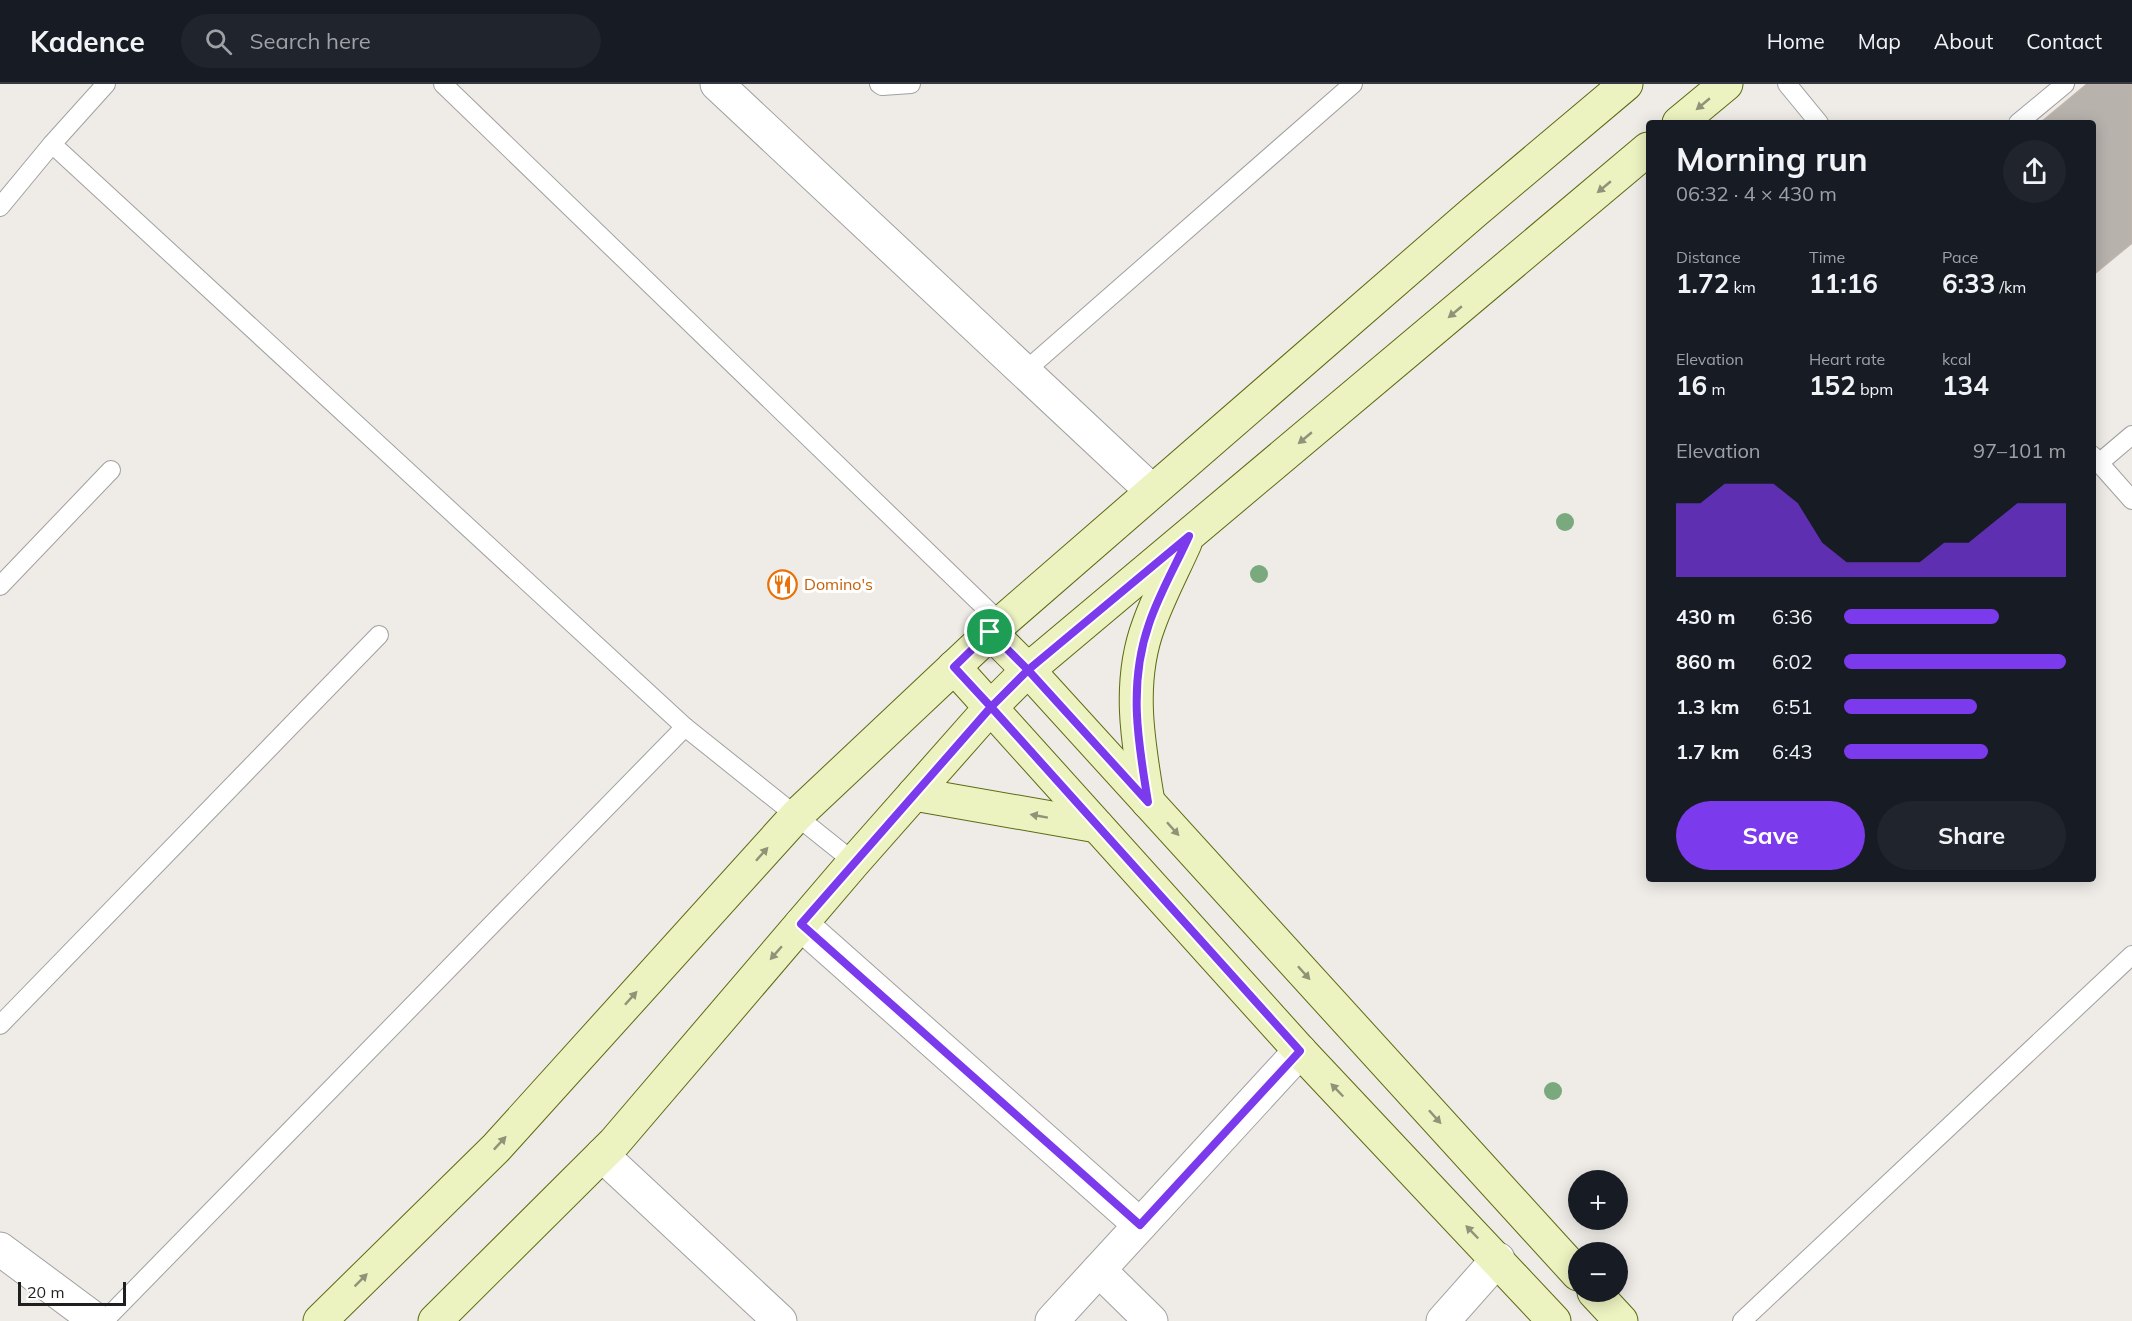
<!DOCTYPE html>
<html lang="en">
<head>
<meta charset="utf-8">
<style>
	body { margin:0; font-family:Mulish,sans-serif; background:#20242c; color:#f1f3f6; height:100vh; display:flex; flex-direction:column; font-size:22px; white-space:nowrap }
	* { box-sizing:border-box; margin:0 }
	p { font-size:20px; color:#9ea1a6 }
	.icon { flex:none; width:33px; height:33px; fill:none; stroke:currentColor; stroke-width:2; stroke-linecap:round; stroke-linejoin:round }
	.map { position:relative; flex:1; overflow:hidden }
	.details { position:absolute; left:1646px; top:36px; width:450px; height:762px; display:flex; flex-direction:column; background:#171b24; border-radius:6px; box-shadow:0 3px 15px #0003 }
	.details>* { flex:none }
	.controls { position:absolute; left:1568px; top:1086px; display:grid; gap:12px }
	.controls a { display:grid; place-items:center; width:60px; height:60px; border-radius:50%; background:#171b24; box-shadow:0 3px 15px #0003; font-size:30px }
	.scale { position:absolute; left:18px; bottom:15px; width:108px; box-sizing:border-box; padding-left:6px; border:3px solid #1f1f1f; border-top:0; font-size:16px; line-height:21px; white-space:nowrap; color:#1f1f1f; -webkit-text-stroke:4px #fff; paint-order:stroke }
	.pin { position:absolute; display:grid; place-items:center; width:51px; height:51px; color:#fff; margin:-26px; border:3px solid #fff; border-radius:50%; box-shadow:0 2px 6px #0007 }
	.round { display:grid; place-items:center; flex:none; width:63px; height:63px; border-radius:32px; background:#20242c }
	.overview { display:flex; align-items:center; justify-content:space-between; height:102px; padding:0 30px }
	h1 { font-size:33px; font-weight:700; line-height:45px }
	.stats { display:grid; grid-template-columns:repeat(3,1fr); gap:9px; height:102px; padding:6px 30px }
	.stats div { display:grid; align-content:center }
	.stats b { font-size:26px; font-weight:700 }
	.stats small { font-size:16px; font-weight:400 }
	.stats p { font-size:16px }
	.chart { height:168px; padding:12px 30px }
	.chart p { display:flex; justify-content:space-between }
	.chart svg { width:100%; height:108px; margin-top:6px; fill:#7c3aed; opacity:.7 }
	.action { display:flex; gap:12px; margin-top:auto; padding:12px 30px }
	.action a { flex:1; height:69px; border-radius:36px; background:#7c3aed; color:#fff; font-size:24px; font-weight:700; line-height:69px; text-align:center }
	.action a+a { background:#20242c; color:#f1f3f6 }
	ul { padding:0 30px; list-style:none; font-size:20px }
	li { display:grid; grid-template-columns:96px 72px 1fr; align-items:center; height:45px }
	li i { height:15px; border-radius:8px; background:#7c3aed }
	header { display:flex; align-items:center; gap:36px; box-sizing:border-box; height:84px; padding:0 30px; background:#171b24; border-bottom:2px solid #363941 }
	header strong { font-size:28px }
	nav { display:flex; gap:33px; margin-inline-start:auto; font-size:21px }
	.search { width:420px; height:54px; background:#20242c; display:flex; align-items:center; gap:15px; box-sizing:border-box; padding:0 21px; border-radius:33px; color:#9ea1a6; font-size:22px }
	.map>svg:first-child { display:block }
	.building { fill:#b8b2ad; stroke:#bfb5ab; stroke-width:1.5 }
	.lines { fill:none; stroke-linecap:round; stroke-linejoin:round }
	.lane-casing { stroke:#a0a0a0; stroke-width:20 }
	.street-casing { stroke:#a0a0a0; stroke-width:35 }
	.secondary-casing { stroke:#5c6b12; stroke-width:35 }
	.lane { stroke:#fff; stroke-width:18 }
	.street { stroke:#fff; stroke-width:33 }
	.secondary { stroke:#edf2c1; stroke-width:33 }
	.tree { fill:#79a97c }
	.oneway { fill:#909378 }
	.route-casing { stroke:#fff; stroke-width:12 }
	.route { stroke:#7c3aed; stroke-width:8 }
	.labels { text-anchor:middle; stroke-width:6; stroke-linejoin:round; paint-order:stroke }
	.food-label { font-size:16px; fill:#c56008; stroke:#fff; text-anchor:start }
</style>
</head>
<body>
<header>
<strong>Kadence</strong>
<div class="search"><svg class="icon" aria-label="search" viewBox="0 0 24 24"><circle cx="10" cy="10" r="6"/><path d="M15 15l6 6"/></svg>Search here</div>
<nav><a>Home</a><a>Map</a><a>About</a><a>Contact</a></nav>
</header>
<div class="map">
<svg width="2132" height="1237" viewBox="0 0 2132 1237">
	<rect width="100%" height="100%" fill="#efece7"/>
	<polygon class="building" points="2087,0 2132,0 2132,159 2092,192 2092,39 2040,39"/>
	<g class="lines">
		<defs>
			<g id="lane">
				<polyline points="443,0 1001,539"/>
				<polyline points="879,0 882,2 911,0"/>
				<polyline points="1787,0 1819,39"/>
				<polyline points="2018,39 2065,0"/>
				<polyline points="52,60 685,643 854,778"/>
				<polyline points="0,123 52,60 106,0"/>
				<polyline points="1024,288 1353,0"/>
				<polyline points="2092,371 2132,416"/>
				<polyline points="2099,379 2132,351"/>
				<polyline points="0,502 111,386"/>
				<polyline points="0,941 379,551"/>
				<polyline points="104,1237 685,643"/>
				<polyline points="1742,1237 2132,871"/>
			</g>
			<g id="street">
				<polyline points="717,0 1152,407"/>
				<polyline points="801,840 1140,1141"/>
				<polyline points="602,1071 780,1237"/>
				<polyline points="0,1165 97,1237"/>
				<polyline points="1099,1186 1151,1237"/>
				<polyline points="1052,1237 1300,967"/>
				<polyline points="1443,1237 1498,1175"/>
			</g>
			<g id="secondary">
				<polyline points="1679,39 1726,0"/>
				<polyline points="990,548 1028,586 1578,1190"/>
				<polyline points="954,583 1300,967 1554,1237"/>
				<polyline points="914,710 1097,742"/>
				<path d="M1148,718C1138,658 1127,598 1149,540C1159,512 1173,486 1185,459"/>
				<polyline points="1594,1208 1621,1237"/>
				<polyline points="320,1237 496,1064 797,731 1001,539 1474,128 1626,0"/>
				<polyline points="435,1237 614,1059 854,778 991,623 1028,586 1648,65"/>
			</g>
		</defs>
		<use href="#lane" class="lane-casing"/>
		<use href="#street" class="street-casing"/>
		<use href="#secondary" class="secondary-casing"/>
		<use href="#lane" class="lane"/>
		<use href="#street" class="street"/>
		<use href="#secondary" class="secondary"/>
	</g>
	<g class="tree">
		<circle cx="1565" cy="438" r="9"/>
		<circle cx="1259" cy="490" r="9"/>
		<circle cx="1553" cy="1007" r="9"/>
	</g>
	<defs><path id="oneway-solid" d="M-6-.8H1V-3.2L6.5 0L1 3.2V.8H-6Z" transform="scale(1.5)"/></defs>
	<g class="oneway">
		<use href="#oneway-solid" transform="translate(1703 20) rotate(140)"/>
		<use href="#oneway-solid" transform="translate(1604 103) rotate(140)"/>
		<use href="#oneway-solid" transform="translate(1455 228) rotate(140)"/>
		<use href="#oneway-solid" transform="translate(1305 354) rotate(140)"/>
		<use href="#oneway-solid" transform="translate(1039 732) rotate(-170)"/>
		<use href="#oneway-solid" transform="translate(1173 745) rotate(48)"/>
		<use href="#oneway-solid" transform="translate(762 770) rotate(-48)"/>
		<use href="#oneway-solid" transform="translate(776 869) rotate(131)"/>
		<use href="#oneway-solid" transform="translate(1304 889) rotate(48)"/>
		<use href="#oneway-solid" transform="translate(631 914) rotate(-48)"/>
		<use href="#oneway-solid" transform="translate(1337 1006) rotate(-134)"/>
		<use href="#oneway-solid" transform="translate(1435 1033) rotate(48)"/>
		<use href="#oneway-solid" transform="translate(500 1059) rotate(-47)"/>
		<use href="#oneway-solid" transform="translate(1472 1148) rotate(-134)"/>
		<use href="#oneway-solid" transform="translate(361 1196) rotate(-45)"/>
	</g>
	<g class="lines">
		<defs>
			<path id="route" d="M990,548L954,583L991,623L801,840L1140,1141L1300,967L991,623L1028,586L1148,718C1138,658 1128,600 1149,540C1159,510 1176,481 1189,452L1028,586L990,548"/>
		</defs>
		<use href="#route" class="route-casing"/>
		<use href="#route" class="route"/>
	</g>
	<defs>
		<symbol id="restaurant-ring" viewBox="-11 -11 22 22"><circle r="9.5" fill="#fff" stroke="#e8710a" stroke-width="1.5"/><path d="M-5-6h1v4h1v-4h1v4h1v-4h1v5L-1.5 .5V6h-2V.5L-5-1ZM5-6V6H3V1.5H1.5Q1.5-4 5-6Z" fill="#e8710a"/></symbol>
	</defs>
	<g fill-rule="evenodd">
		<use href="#restaurant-ring" x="766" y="484" width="33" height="33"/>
	</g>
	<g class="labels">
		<g class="food-label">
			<text x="804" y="506">Domino's</text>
		</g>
	</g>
</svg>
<div class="controls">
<a>+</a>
<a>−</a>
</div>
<div class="scale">20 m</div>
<div class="pin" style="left:990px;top:548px;background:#1e9e55"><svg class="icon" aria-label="arrive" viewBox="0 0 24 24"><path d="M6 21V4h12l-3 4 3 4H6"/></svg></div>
<section class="details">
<div class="overview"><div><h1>Morning run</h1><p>06:32 · 4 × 430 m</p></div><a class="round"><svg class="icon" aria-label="share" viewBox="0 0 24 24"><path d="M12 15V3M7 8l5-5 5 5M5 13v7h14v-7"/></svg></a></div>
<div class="stats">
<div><p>Distance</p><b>1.72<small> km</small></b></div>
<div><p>Time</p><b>11:16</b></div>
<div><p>Pace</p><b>6:33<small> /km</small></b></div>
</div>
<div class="stats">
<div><p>Elevation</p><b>16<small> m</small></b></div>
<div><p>Heart rate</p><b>152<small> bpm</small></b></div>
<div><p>kcal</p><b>134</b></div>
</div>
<div class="chart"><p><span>Elevation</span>97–101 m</p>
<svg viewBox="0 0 160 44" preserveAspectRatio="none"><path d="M0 44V14L10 14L20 6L30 6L40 6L50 14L60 30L70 38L80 38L90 38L100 38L110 30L120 30L130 22L140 14L150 14L160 14V44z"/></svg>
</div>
<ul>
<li><b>430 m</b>6:36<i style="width:70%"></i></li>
<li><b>860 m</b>6:02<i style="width:100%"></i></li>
<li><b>1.3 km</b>6:51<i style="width:60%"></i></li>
<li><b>1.7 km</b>6:43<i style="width:65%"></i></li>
</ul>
<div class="action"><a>Save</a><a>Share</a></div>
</section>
</div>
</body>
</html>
